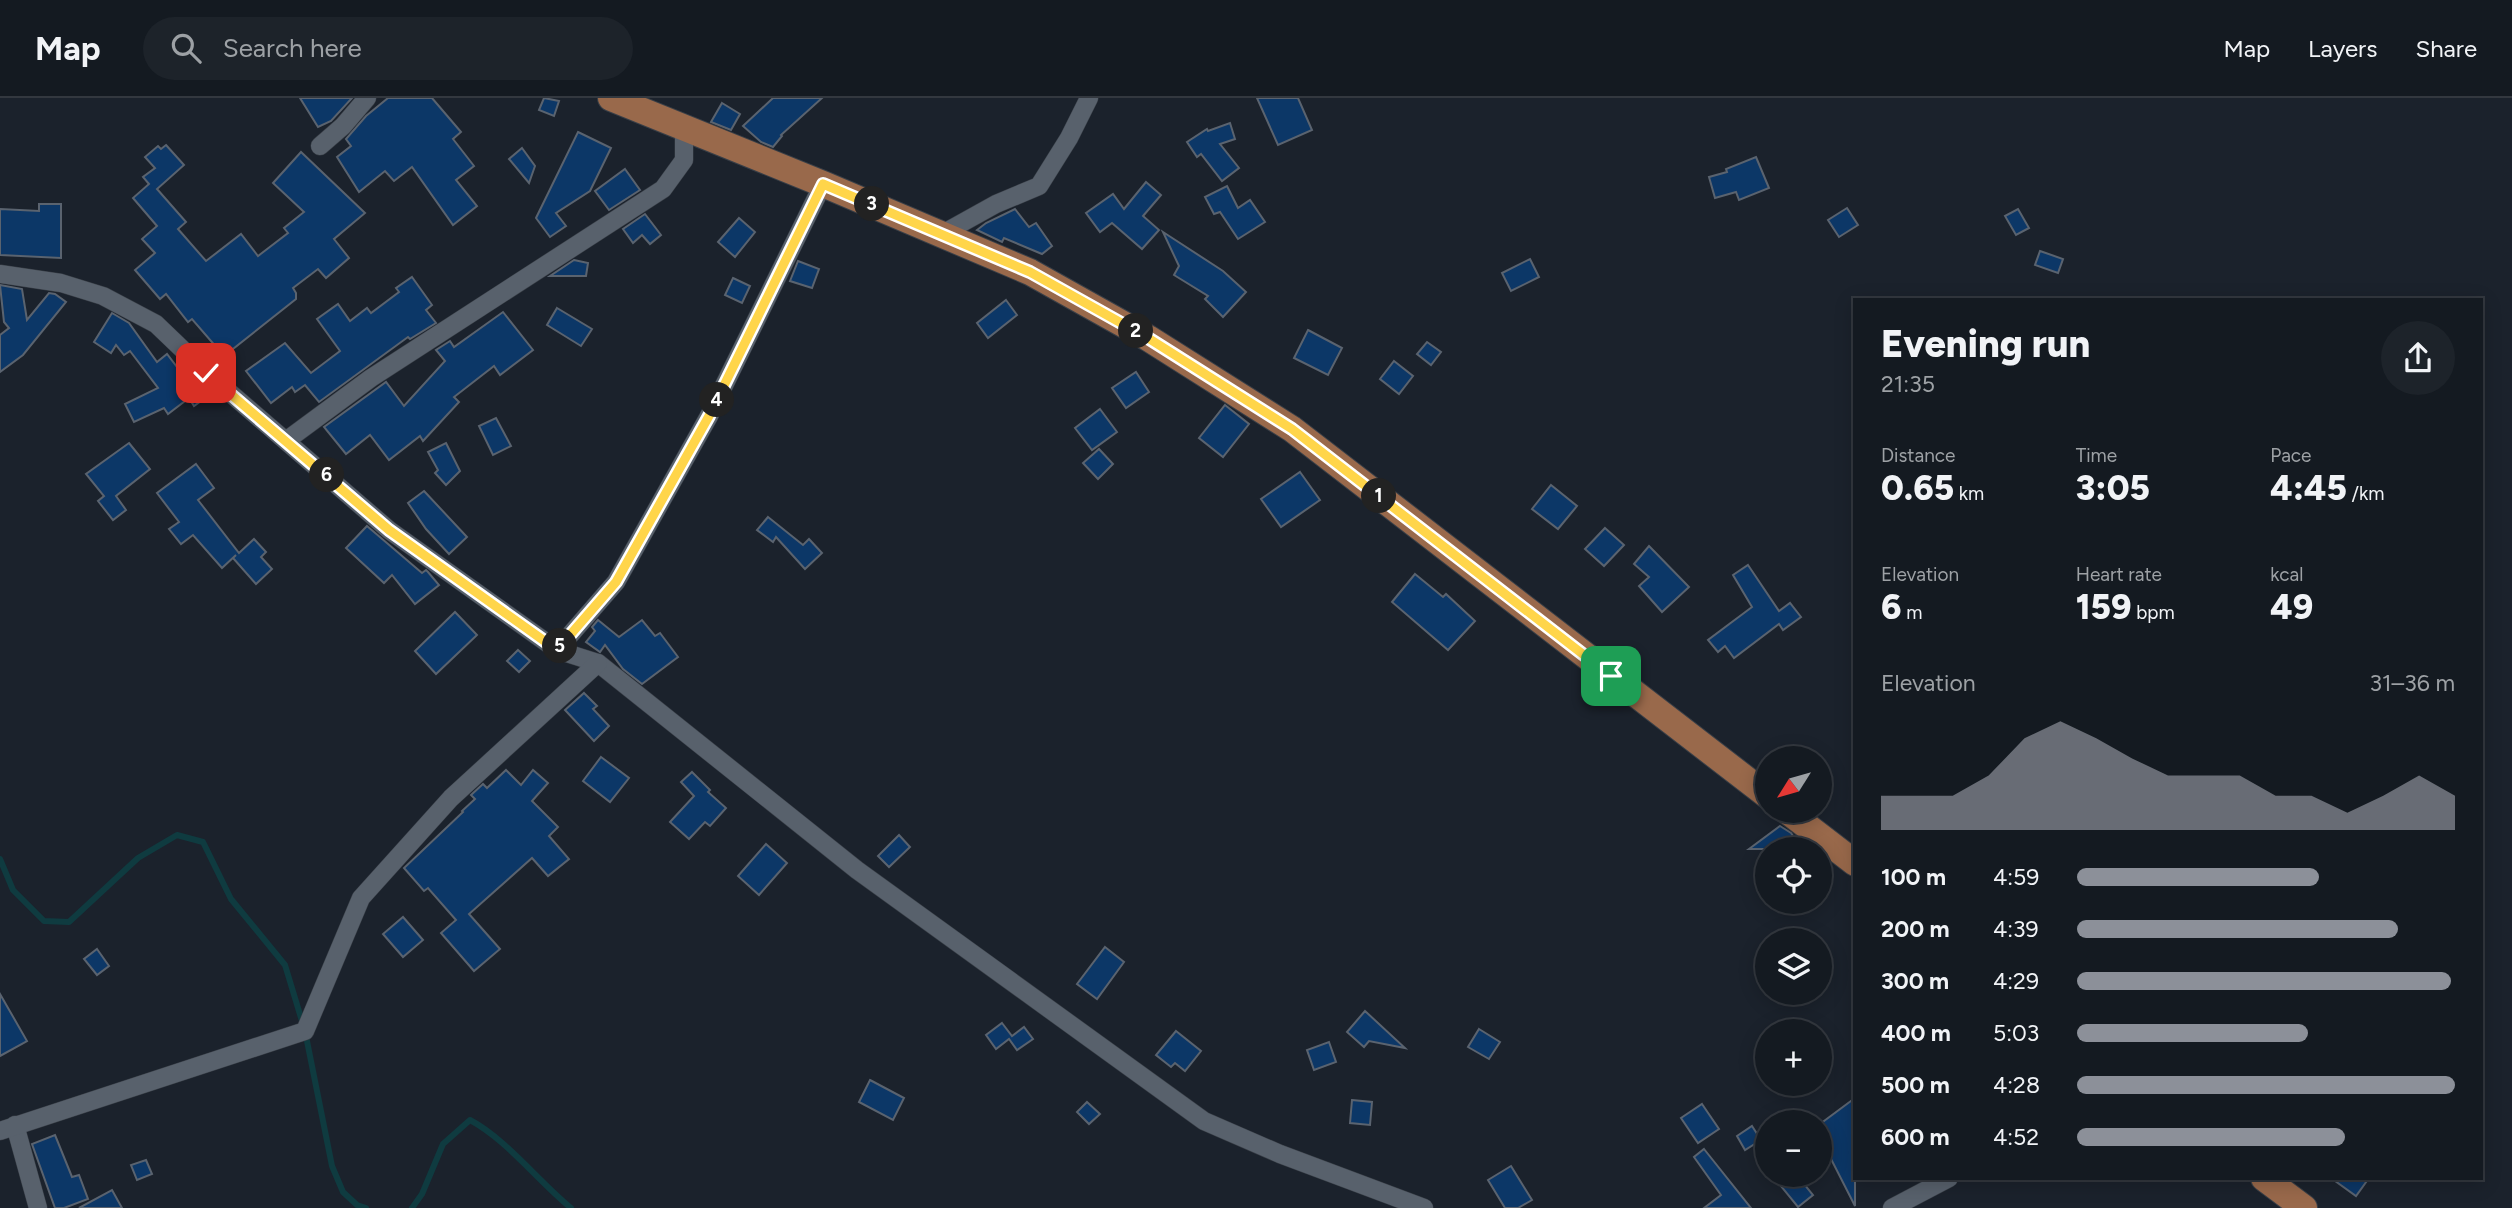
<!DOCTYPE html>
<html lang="en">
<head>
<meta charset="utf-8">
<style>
	body { margin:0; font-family:Figtree,sans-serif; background:#1d232a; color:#f1f3f6; height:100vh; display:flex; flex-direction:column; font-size:26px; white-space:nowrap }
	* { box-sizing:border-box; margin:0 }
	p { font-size:23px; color:#9da1a5 }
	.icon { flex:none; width:38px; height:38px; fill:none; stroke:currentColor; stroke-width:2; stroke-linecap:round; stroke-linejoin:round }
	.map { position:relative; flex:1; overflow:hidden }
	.drawer { position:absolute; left:1853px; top:200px; width:630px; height:882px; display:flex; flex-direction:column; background:#141a21; border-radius:0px; box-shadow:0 4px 18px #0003,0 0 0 2px #33383f }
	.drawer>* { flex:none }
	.needle { width:46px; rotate:233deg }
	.fabs { position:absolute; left:1755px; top:648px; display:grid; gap:14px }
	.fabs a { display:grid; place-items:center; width:77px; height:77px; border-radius:50%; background:#141a21; box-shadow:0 4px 18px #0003,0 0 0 2px #33383f; font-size:35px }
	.pin { position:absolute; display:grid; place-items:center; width:60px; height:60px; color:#fff; margin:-30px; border-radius:14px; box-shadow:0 4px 10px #0006 }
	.km { position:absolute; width:35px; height:35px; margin:-18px; border-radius:50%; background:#222; color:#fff; font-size:19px; line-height:35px; text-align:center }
	.round { display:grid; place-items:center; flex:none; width:74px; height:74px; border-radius:37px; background:#1d232a }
	.overview { display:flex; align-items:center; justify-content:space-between; height:119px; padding:0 28px }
	h1 { font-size:38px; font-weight:800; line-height:52px }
	.metrics { display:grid; grid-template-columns:repeat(3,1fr); gap:10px; height:119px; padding:7px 28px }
	.metrics div { display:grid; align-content:center }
	.metrics b { font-size:35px; font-weight:800 }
	.metrics small { font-size:19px; font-weight:400 }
	.metrics p { font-size:19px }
	.chart { height:196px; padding:14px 28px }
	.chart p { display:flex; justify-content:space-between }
	.chart svg { width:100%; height:126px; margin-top:7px; fill:#8c9099; opacity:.7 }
	ul { padding:0 28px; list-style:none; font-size:23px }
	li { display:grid; grid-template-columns:112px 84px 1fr; align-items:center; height:52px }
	li i { height:18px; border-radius:9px; background:#8c9099 }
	header { display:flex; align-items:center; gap:42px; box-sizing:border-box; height:98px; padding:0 35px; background:#141a21; border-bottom:2px solid #33383f }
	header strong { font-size:33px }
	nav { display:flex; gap:38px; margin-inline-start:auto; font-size:24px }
	.search { width:490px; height:63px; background:#1d232a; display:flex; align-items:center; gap:18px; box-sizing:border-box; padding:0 24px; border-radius:38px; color:#9da1a5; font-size:26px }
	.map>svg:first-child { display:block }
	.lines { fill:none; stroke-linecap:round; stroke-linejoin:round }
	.stream { stroke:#0f3b40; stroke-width:6 }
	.building { fill:#0c3767; stroke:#5a636f; stroke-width:2 }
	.minor-casing { stroke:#393f47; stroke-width:19 }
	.primary-casing { stroke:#393f47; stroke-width:28 }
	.minor { stroke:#58616c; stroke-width:18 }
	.primary { stroke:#99694b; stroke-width:26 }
	.route-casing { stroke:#fff; stroke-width:14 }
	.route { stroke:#ffd54a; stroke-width:9 }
</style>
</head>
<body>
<header>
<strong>Map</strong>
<div class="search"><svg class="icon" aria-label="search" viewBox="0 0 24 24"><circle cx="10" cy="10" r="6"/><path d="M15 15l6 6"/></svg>Search here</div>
<nav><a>Map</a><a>Layers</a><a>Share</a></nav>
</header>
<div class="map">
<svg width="2512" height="1110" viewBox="0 0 2512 1110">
	<rect width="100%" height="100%" fill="#1b222c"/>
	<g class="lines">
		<g class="stream">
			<polyline points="0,761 13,792 44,823 69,824 138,760 177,737 203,744 231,801 285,867 305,933 332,1068 343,1094 357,1107 366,1110"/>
			<path d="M412,1110L422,1096L443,1046L470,1022C506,1041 538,1083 571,1110"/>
		</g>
	</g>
	<g class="building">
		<polygon points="300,0 352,0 331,23 318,29"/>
		<polygon points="388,0 432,0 461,34 453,41 474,68 456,82 477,108 453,127 412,69 394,83 385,73 359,94 337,59 351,48 346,41 366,18"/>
		<polygon points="544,0 559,3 554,18 539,12"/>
		<polygon points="773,0 822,0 781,37 782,38 773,49 761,44 743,28"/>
		<polygon points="1257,0 1298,0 1312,32 1278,47"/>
		<polygon points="722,5 740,16 731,32 711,24"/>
		<polygon points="1230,25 1235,41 1220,46 1239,70 1222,83 1201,56 1197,59 1187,44 1207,31 1208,33"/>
		<polygon points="578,34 611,50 590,93 556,115 566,128 550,139 536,120"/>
		<polygon points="166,47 184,67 157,91 186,124 178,131 206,163 241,136 258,158 288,135 284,130 304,114 273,85 301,54 365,115 334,141 349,160 326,180 318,171 293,190 296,195 296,201 224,258 192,221 188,224 166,196 160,201 135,172 155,155 142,141 157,128 133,100 149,86 143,79 155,70 145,59 158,48 161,51"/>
		<polygon points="522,50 535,68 529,85 509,61"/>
		<polygon points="1756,59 1769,90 1739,102 1736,94 1715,100 1709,79 1727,74 1726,71"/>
		<polygon points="625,71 640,92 609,112 595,93"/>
		<polygon points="1146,84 1161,97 1143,118 1159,132 1142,151 1112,125 1100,134 1086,115 1113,96 1124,111"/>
		<polygon points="1227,88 1238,110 1250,102 1265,124 1238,141 1220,114 1214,116 1205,99"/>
		<polygon points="39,106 61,106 61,160 0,157 0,111 39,113"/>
		<polygon points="1847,110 1858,127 1839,139 1828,122"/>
		<polygon points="1015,111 1029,129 1036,125 1052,148 1042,156 1004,140 1002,144 977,132 986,125"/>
		<polygon points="2018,111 2029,130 2016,137 2005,118"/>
		<polygon points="645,116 661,137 650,146 642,137 633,145 623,131"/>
		<polygon points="739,120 755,134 735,159 718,144"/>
		<polygon points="1163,134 1223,173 1246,194 1223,219 1205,201 1208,198 1174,177 1179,168"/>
		<polygon points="2040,153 2063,161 2058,175 2035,167"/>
		<polygon points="1530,161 1539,179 1511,193 1502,175"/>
		<polygon points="574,162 588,165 586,178 550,178"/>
		<polygon points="798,163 819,171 812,190 790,183"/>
		<polygon points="412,179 432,207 426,212 436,225 410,241 408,239 319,304 305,287 295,294 292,289 271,305 246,273 285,245 311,275 340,253 317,221 338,206 350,223 367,210 371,215 399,194 396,190"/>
		<polygon points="733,180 750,188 742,205 725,197"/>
		<polygon points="0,187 22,191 27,222 49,195 55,196 66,204 23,257 0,274 0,237 9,230 4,224"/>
		<polygon points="1006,202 1017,217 988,240 977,225"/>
		<polygon points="557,210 592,231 581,248 547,227"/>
		<polygon points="503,214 533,252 500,277 494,268 454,299 459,304 423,343 420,338 389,362 370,337 346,356 324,329 386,284 404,308 445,263 436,252 450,243 454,249"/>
		<polygon points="112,215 129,225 157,264 167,256 187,282 193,277 208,298 194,308 189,300 168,316 164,310 134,324 125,306 158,290 130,253 124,257 116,247 111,255 94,244"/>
		<polygon points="1308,232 1342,250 1328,277 1294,260"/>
		<polygon points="1427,244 1441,254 1431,267 1417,256"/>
		<polygon points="1394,263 1413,278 1399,296 1380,281"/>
		<polygon points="1136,274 1149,294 1126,310 1112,290"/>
		<polygon points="1225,307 1249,326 1223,359 1199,340"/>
		<polygon points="1100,311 1117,334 1092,352 1075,330"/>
		<polygon points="496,320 511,348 493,357 479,328"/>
		<polygon points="129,345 150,371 116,398 126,412 113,422 98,403 104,398 86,376"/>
		<polygon points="446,345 460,373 446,387 435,375 438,372 428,354"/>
		<polygon points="1099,351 1113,366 1098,381 1083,365"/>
		<polygon points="196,366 214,390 198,402 239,455 254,441 266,454 261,459 272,471 256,486 233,460 236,457 222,470 193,437 181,446 169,431 179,424 157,395"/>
		<polygon points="1300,374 1320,402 1281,429 1261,401"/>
		<polygon points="1551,387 1577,408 1558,431 1532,411"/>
		<polygon points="424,393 467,439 449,456 426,431 408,405"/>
		<polygon points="768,419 803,447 809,441 822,455 805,471 776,439 773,444 757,432"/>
		<polygon points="367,428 422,475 426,472 428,474 439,487 415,506 392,477 384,485 346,450"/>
		<polygon points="1605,430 1624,447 1604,468 1585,451"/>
		<polygon points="1649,448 1689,489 1662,514 1639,488 1649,479 1634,466"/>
		<polygon points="1748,467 1779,513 1790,505 1801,519 1783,532 1779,526 1734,560 1725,548 1718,554 1708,542 1752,509 1733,477"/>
		<polygon points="1415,476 1443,499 1446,496 1475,523 1448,552 1392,504"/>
		<polygon points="455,514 477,537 436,576 415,553"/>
		<polygon points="598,522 619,539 642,522 655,538 660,535 678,559 642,586 623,571 605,547 600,554 586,544 595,533 592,529"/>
		<polygon points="518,552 530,563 519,574 507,563"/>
		<polygon points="584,595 597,608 593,611 609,628 594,643 565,612"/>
		<polygon points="601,659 629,680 610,704 583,683"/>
		<polygon points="506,672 521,687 533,672 548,685 532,703 558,729 549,738 569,761 548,778 532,760 469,816 500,851 474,873 441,835 456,822 428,790 424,793 404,770 463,714 462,713 475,701 471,697 483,686 487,690"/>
		<polygon points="692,674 710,692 708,694 726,710 710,728 705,724 689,741 670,724 694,698 681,684"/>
		<polygon points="1780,728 1791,735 1802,751 1749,751"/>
		<polygon points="899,737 910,749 889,769 878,758"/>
		<polygon points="766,746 787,765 759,797 738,778"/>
		<polygon points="403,819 423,842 403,859 383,836"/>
		<polygon points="1105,849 1124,864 1097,901 1077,886"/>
		<polygon points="97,851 109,868 97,877 84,861"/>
		<polygon points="0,896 27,943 0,958"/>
		<polygon points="1365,913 1405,950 1369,943 1364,949 1347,934"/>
		<polygon points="1002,925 1012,938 1024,929 1033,941 1017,952 1009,941 996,951 986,937"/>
		<polygon points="1479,931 1500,944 1489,961 1468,949"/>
		<polygon points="1176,933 1201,953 1185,973 1175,965 1171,969 1156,957"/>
		<polygon points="1329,944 1336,964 1314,972 1307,952"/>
		<polygon points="870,982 904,1000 893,1022 859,1004"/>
		<polygon points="1855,1000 1855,1108 1828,1055 1820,1043 1820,1026"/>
		<polygon points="1352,1002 1372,1004 1370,1027 1350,1025"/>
		<polygon points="1087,1004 1100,1016 1089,1026 1077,1014"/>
		<polygon points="1702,1006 1719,1031 1698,1045 1681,1020"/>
		<polygon points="1752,1028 1761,1042 1745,1052 1737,1038"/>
		<polygon points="55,1037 72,1079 79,1077 88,1101 64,1110 55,1110 32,1046"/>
		<polygon points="1704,1051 1751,1110 1704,1110 1721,1097 1694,1059"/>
		<polygon points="146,1062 152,1076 137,1082 131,1067"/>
		<polygon points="1511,1068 1532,1102 1518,1110 1505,1110 1488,1082"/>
		<polygon points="1793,1076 1796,1076 1813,1097 1798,1109 1780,1087"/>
		<polygon points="2331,1080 2369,1080 2356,1098"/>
		<polygon points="112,1092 122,1110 79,1110"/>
	</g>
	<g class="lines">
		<defs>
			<g id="minor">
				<polyline points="320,48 343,28 367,0"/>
				<polyline points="942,136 996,106 1039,88 1069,40 1089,0"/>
				<polyline points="0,176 61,185 103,198 156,226 207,275 389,432 557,552 598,565 857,772 1204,1023 1280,1056 1424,1110"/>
				<polyline points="287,342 371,280 663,91 684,62 684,29"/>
				<polyline points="557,552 616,484 709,318 823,86"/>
				<polyline points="15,1027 38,1110"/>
				<polyline points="0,1033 305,933 361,800 451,700 598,565"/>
				<polyline points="1892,1110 1949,1080"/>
			</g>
			<g id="primary">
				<polyline points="611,0 823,86 1030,174 1148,240 1292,331 1768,698"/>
				<polyline points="1786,712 1855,765"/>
				<polyline points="2264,1080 2304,1110"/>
			</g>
		</defs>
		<use href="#minor" class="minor-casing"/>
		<use href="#primary" class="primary-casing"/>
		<use href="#minor" class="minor"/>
		<use href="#primary" class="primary"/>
	</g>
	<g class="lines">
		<defs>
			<polyline id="route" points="206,275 389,432 557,552 616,484 709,318 823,86 1030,174 1148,240 1292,331 1611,578"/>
		</defs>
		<use href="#route" class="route-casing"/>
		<use href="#route" class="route"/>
	</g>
</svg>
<div class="fabs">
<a><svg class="needle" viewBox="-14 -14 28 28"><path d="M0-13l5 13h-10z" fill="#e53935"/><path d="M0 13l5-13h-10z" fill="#9da1a5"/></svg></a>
<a><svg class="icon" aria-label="locate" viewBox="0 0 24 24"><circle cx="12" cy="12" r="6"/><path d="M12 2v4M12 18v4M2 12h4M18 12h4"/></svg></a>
<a><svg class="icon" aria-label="layers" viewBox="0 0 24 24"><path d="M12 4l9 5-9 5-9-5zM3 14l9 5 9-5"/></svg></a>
<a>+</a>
<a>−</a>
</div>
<div class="pin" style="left:1611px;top:578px;background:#1e9e55"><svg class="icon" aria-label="arrive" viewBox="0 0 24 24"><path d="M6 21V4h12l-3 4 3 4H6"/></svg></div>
<div class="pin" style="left:206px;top:275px;background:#d93025"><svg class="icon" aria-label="check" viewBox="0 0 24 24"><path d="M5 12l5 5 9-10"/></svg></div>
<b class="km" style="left:1379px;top:398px">1</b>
<b class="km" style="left:1136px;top:233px">2</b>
<b class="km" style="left:872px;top:106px">3</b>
<b class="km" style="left:717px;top:302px">4</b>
<b class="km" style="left:560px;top:548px">5</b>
<b class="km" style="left:327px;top:377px">6</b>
<section class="drawer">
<div class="overview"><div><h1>Evening run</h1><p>21:35</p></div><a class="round"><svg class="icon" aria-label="share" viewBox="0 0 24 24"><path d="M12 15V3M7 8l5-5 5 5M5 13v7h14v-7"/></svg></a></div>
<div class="metrics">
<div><p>Distance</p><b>0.65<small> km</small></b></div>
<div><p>Time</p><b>3:05</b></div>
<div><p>Pace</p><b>4:45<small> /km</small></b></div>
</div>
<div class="metrics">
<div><p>Elevation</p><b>6<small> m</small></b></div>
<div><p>Heart rate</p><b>159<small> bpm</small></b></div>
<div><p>kcal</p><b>49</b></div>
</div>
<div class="chart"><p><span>Elevation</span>31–36 m</p>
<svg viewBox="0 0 160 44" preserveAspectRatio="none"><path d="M0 44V32L10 32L20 32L30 25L40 12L50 6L60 12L70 19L80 25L90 25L100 25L110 32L120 32L130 38L140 32L150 25L160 32V44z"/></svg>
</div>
<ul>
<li><b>100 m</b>4:59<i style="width:64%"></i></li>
<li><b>200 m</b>4:39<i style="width:85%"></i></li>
<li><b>300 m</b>4:29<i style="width:99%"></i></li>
<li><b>400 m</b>5:03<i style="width:61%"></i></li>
<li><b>500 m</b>4:28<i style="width:100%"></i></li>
<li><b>600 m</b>4:52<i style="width:71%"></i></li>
</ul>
</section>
</div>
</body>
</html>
